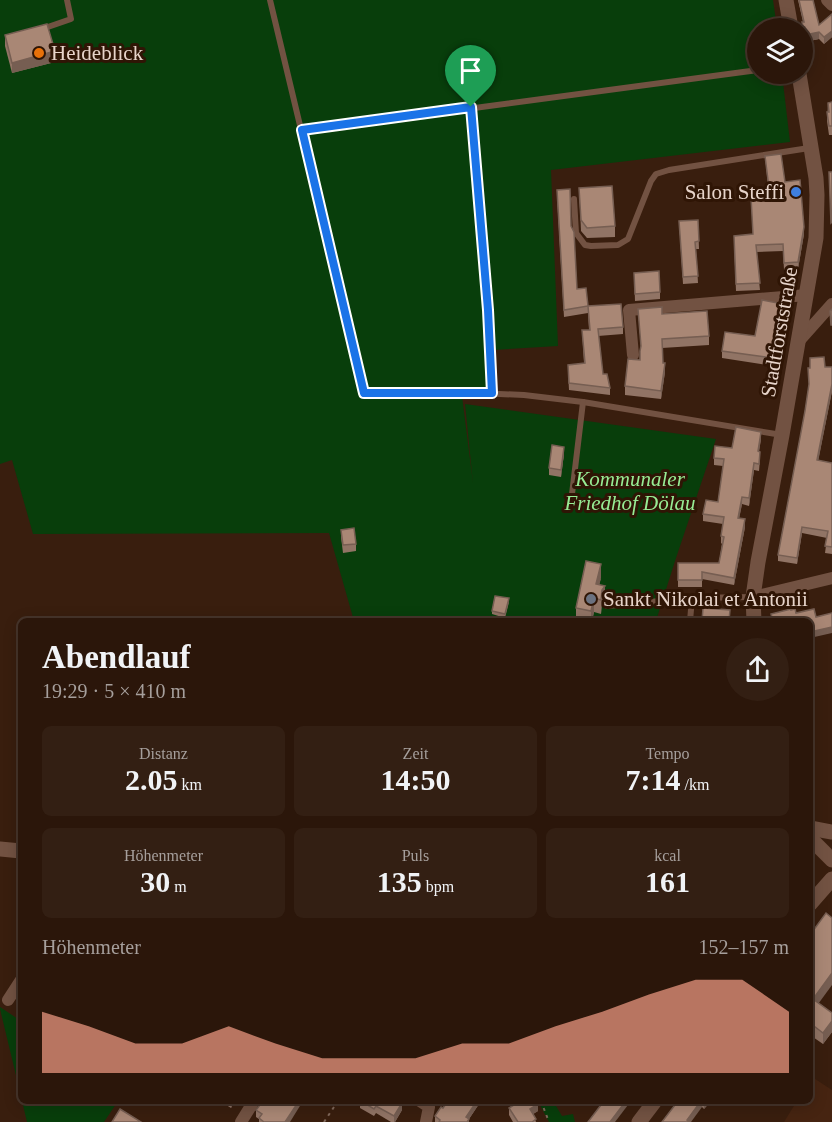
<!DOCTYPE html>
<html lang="de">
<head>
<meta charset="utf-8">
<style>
	body { margin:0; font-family:"Times New Roman",serif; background:#331f13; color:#f1f3f6; height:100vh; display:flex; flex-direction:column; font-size:22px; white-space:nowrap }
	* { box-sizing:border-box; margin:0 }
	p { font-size:20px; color:#a69f9c }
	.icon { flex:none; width:33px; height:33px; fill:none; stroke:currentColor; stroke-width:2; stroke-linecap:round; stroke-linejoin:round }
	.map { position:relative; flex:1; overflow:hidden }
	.sheet { position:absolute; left:18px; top:618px; width:795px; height:486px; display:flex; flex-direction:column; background:#2b160a; border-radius:9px; box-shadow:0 3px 15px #0003,0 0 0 2px #47352b }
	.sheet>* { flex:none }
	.tools { position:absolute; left:747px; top:18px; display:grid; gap:12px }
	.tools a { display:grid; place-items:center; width:66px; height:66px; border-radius:50%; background:#2b160a; box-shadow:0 3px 15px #0003,0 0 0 2px #47352b; font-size:30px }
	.pin { position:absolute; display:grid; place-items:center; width:51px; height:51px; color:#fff; margin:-62px -26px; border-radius:50% 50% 50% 0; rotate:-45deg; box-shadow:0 0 6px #0007 }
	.pin .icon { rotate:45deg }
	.round { display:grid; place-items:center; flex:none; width:63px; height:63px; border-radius:32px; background:#331f13 }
	.head { display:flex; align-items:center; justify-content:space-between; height:102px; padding:0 24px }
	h1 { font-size:33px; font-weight:600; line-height:45px }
	.stats { display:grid; grid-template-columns:repeat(3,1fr); gap:9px; height:102px; padding:6px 24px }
	.stats div { display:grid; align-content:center; border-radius:9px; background:#331f13; text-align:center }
	.stats b { font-size:30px; font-weight:600 }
	.stats small { font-size:16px; font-weight:400 }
	.stats p { font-size:16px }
	.chart { height:168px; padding:12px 24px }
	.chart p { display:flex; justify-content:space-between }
	.chart svg { width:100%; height:108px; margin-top:6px; fill:#f49e87; opacity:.7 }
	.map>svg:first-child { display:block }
	.built { fill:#462411 }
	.green { fill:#083e0b }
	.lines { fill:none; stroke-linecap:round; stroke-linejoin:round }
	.path { stroke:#80685a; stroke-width:2; stroke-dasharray:3 4.5; stroke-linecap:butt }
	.service { stroke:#725242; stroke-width:6 }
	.minor { stroke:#725242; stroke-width:12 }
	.secondary { stroke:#725242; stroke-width:15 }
	.wall { fill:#917465 }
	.shaded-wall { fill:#765e52 }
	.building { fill:#a98775; stroke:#765e52; stroke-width:1.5 }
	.route-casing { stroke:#fff; stroke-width:12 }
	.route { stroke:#1a73e8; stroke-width:8 }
	.food-dot { fill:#e8710a; stroke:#2f1505; stroke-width:2 }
	.shop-dot { fill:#3f7fe0; stroke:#2f1505; stroke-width:2 }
	.worship-dot { fill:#6b7280; stroke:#2f1505; stroke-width:2 }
	.labels { text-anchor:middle; stroke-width:6; stroke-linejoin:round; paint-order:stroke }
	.poi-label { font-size:21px; fill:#e7d4ca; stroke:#2f1505; text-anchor:start }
	.street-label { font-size:21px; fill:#e7d4ca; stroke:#2f1505 }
	.park-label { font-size:21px; font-style:italic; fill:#97ec94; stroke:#2f1505 }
</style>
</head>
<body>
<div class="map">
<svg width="832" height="1122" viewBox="0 0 832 1122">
	<rect width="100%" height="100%" fill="#391e0e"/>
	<polygon class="built" points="812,1077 832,1090 832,1122 784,1122 797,1101 810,1101 810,1080"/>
	<g class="green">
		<polygon points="0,0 773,0 777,28 758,28 758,74 782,74 790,142 551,170 558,346 493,350 492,398 462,396 473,483 465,404 716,439 675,561 656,621 354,621 329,533 33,534 12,460 0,464"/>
		<polygon points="0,1007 21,1021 21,1096 0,1009"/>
		<polygon points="22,1101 118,1101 104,1122 27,1122"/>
		<polygon points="538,1101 553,1101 562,1116 573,1114 575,1122 549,1122"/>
	</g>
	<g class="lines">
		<g class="path">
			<polyline points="541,1101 549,1122"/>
			<polyline points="324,1122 338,1101"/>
		</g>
		<g class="service">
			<polyline points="270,0 364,393 455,392 524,395 583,402 782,435"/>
			<polyline points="42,29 71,19 67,0"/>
			<polyline points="471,107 488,310 492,393"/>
			<polyline points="302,131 758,70"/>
			<polyline points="574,199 576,233 585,245 591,246 618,245 628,239 651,181 656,174 669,170 809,148"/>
			<polyline points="572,494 583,402"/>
			<polyline points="607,606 692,598"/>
			<polyline points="690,621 692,598 753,597"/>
		</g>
		<g class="minor">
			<polyline points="827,0 832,5"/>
			<polyline points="799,341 832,304"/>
			<polyline points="633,355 629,310 807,295"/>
			<polyline points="753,597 832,578"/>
			<polyline points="8,1000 21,980"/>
			<polyline points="420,1101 429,1107 426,1122"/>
			<polyline points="241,1122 254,1101"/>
		</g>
		<g class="secondary">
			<polyline points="786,0 791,28"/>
			<polyline points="754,621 753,597 758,562 782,435 816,238 817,195 816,178 799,74"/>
			<polyline points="810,828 832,832"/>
			<polyline points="810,838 832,860"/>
			<polyline points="0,849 21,851"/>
			<polyline points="810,904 832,879"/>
			<polyline points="639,1122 655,1101"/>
		</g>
	</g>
	<g class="wall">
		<polygon points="798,0 813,0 819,25 832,14 832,37 824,44 819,39 805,42 802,28 802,22 803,22"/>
		<polygon points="5,35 55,62 12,73 5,46"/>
		<polygon points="832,102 832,135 829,135 827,121 828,103"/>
		<polygon points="765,156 785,182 804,234 798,269 784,270 783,251 756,252 760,290 736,291 734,242 753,234 769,196"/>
		<polygon points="579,188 615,226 615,237 587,238 581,231"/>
		<polygon points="557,197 571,226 577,289 588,306 623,327 623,334 598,336 603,374 610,388 610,395 569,390 568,372 584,363 582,330 589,330 588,313 564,317"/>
		<polygon points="698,220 699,249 696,249 698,283 683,284 679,221"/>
		<polygon points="634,273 660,292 660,299 635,301"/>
		<polygon points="638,309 662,314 709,336 709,345 662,348 663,363 665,372 661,399 625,395 625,386 640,360 641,348"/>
		<polygon points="783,311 773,366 722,358 722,351 755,336"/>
		<polygon points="825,367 832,367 832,391 818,461 832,463 832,554 825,553 827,538 802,533 797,564 778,561 778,555 805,411 809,386"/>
		<polygon points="761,439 759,451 760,459 759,471 754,470 749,506 742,504 739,518 745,527 734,585 702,579 702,587 678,587 678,563 719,563 722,544 721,543 721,536 723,524 703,521 703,514 718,502 723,466 714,465 714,458 732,448"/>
		<polygon points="564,454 561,477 549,475 549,468"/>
		<polygon points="341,530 356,544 356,551 343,553 341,537"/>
		<polygon points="601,578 599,585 605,600 602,604 601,614 594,612 592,621 576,621 576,608"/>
		<polygon points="509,602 505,618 492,614 492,611"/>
		<polygon points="810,935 819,1003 832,1013 832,1032 823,1044 810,1035"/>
		<polygon points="220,1101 235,1101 231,1108"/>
		<polygon points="360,1101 402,1110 395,1122 391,1122 376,1113 374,1116 360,1108"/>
		<polygon points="448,1101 481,1101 469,1119 469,1122 435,1122 435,1116 443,1108"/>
		<polygon points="678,1101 711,1101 704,1109 702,1107"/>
		<polygon points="268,1104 290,1122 259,1122 259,1119 256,1117 256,1110"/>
		<polygon points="509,1108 538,1111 533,1114 536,1122 513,1122 509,1115"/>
	</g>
	<g class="shaded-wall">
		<polygon points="832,31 832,37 824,44 824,37"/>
		<polygon points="819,32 819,39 805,42 805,35"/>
		<polygon points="55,51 55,62 12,73 12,63"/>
		<polygon points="804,227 804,234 798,269 798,262"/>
		<polygon points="783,304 783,311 773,366 773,358"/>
		<polygon points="665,363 665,372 661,399 661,391"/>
		<polygon points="832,384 832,391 817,467 817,460"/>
		<polygon points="761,432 761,439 758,458 758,451"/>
		<polygon points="564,447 564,454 561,477 561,470"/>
		<polygon points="754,463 754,470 749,506 749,498"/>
		<polygon points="742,497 742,504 738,525 738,518"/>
		<polygon points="745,519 745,527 734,585 734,578"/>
		<polygon points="802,527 802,533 797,564 797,558"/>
		<polygon points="601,564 601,578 596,598 596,584"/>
		<polygon points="605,586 605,600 602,604 601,614 602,590"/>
		<polygon points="594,598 594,612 592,621 591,621 591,611"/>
		<polygon points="832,627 832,633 810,638 810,632"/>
		<polygon points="832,973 832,985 813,1011 813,999"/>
		<polygon points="832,1021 832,1032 823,1044 823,1033"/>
		<polygon points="231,1101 235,1101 231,1108"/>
		<polygon points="299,1101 303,1101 290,1122 285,1122"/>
		<polygon points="477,1101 481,1101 469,1119 469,1122 466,1122 466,1117"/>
		<polygon points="626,1101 631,1101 615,1122 610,1122"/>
		<polygon points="701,1101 702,1107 691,1122 687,1122 687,1120"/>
		<polygon points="705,1101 711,1101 704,1109 704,1102"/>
		<polygon points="402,1103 402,1110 395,1122 394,1122 394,1116"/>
		<polygon points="538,1104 538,1111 530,1116 530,1109"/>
	</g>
	<g class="building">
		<polygon points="799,0 813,0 819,25 832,14 832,31 824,37 819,32 805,35 802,22 804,22"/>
		<polygon points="47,24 55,51 12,63 5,35"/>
		<polygon points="832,102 832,126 829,126 827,112 829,112 828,103"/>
		<polygon points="781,154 785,182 800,180 804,227 798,262 784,263 783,244 756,245 760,283 736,284 734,236 753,234 751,197 770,196 765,156"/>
		<polygon points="829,172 832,172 832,222 831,223"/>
		<polygon points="612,186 615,226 587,228 581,220 579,188"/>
		<polygon points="570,189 571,226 574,232 577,289 586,288 588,306 564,310 557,190"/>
		<polygon points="698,220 699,241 695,242 698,276 683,277 679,221"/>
		<polygon points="659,271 660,292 635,294 634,273"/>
		<polygon points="762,300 783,304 773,358 722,351 725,332 755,336"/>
		<polygon points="621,304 623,327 598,329 603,374 607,374 610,388 569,383 568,365 585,363 582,330 590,330 588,306"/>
		<polygon points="662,307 662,314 707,311 709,336 662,339 663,363 665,363 661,391 625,386 628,359 640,360 640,351 641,346 638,309"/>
		<polygon points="832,309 832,325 831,325 830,311"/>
		<polygon points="824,357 825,367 832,367 832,384 817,460 832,463 832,547 825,546 828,531 802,527 797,558 778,555 805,411 809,384 808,368 810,368 810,358"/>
		<polygon points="736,427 761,432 758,451 760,452 759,464 754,463 749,498 742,497 738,518 745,519 734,578 702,572 702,580 678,580 678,563 719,563 724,537 721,536 724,517 703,514 706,500 718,502 724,459 714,458 715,446 732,448"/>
		<polygon points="552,445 564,447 561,470 549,468"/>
		<polygon points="354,528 356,544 343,545 341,530"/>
		<polygon points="586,561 601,564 596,584 605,586 602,590 601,600 594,598 591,611 576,608"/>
		<polygon points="495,596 509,598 505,614 492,611"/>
		<polygon points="703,608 730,610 729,621 702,621"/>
		<polygon points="791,609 791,610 795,609 796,613 814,609 816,617 832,613 832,627 810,632 810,621 773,621 771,614"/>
		<polygon points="826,913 832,918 832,973 813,999 832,1013 832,1021 823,1033 810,1023 810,935"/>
		<polygon points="263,1101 268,1104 270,1101 299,1101 285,1122 264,1122 259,1118 262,1114 256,1110"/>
		<polygon points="361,1101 399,1101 402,1103 394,1116 376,1106 374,1109"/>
		<polygon points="448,1101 477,1101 466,1117 469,1119 467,1122 439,1122 440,1120 435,1116 441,1107 443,1108"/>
		<polygon points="520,1101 536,1101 538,1104 530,1109 536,1119 532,1122 518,1122 509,1108"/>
		<polygon points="604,1101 626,1101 610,1122 588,1122"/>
		<polygon points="678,1101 701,1101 687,1120 690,1122 662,1122"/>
		<polygon points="120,1109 141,1122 112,1122"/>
	</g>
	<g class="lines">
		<defs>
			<polygon id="route" points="471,107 488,310 492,393 364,393 302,130"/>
		</defs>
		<use href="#route" class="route-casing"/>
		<use href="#route" class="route"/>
	</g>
	<circle class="food-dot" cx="39" cy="53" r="6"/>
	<circle class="shop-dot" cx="796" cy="192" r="6"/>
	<circle class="worship-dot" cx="591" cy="599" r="6"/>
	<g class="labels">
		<g class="poi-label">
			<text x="51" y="60">Heideblick</text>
			<text x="784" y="199" text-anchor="end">Salon Steffi</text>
			<text x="603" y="606">Sankt Nikolai et Antonii</text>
		</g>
		<g class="street-label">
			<text transform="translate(779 332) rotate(-80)" y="7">Stadtforststraße</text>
		</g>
		<g class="park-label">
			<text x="630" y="486">Kommunaler<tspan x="630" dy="24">Friedhof Dölau</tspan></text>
		</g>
	</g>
</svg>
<div class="tools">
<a><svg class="icon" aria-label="layers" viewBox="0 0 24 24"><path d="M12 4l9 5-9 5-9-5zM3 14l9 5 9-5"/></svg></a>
</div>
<div class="pin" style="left:471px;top:107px;background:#1e9e55"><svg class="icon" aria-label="arrive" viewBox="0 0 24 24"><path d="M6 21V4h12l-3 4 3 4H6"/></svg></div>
<section class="sheet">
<div class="head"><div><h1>Abendlauf</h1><p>19:29 · 5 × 410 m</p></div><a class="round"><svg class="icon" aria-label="share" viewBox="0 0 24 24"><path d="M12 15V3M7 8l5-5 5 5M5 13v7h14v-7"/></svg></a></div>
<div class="stats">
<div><p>Distanz</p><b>2.05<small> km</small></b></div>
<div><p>Zeit</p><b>14:50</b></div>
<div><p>Tempo</p><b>7:14<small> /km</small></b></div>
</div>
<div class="stats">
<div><p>Höhenmeter</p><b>30<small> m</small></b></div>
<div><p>Puls</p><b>135<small> bpm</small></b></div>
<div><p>kcal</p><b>161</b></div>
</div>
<div class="chart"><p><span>Höhenmeter</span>152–157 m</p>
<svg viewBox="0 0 160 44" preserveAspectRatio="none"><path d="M0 44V19L10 25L20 32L30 32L40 25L50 32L60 38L70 38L80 38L90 32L100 32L110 25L120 19L130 12L140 6L150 6L160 19V44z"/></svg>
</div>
</section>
</div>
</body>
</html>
